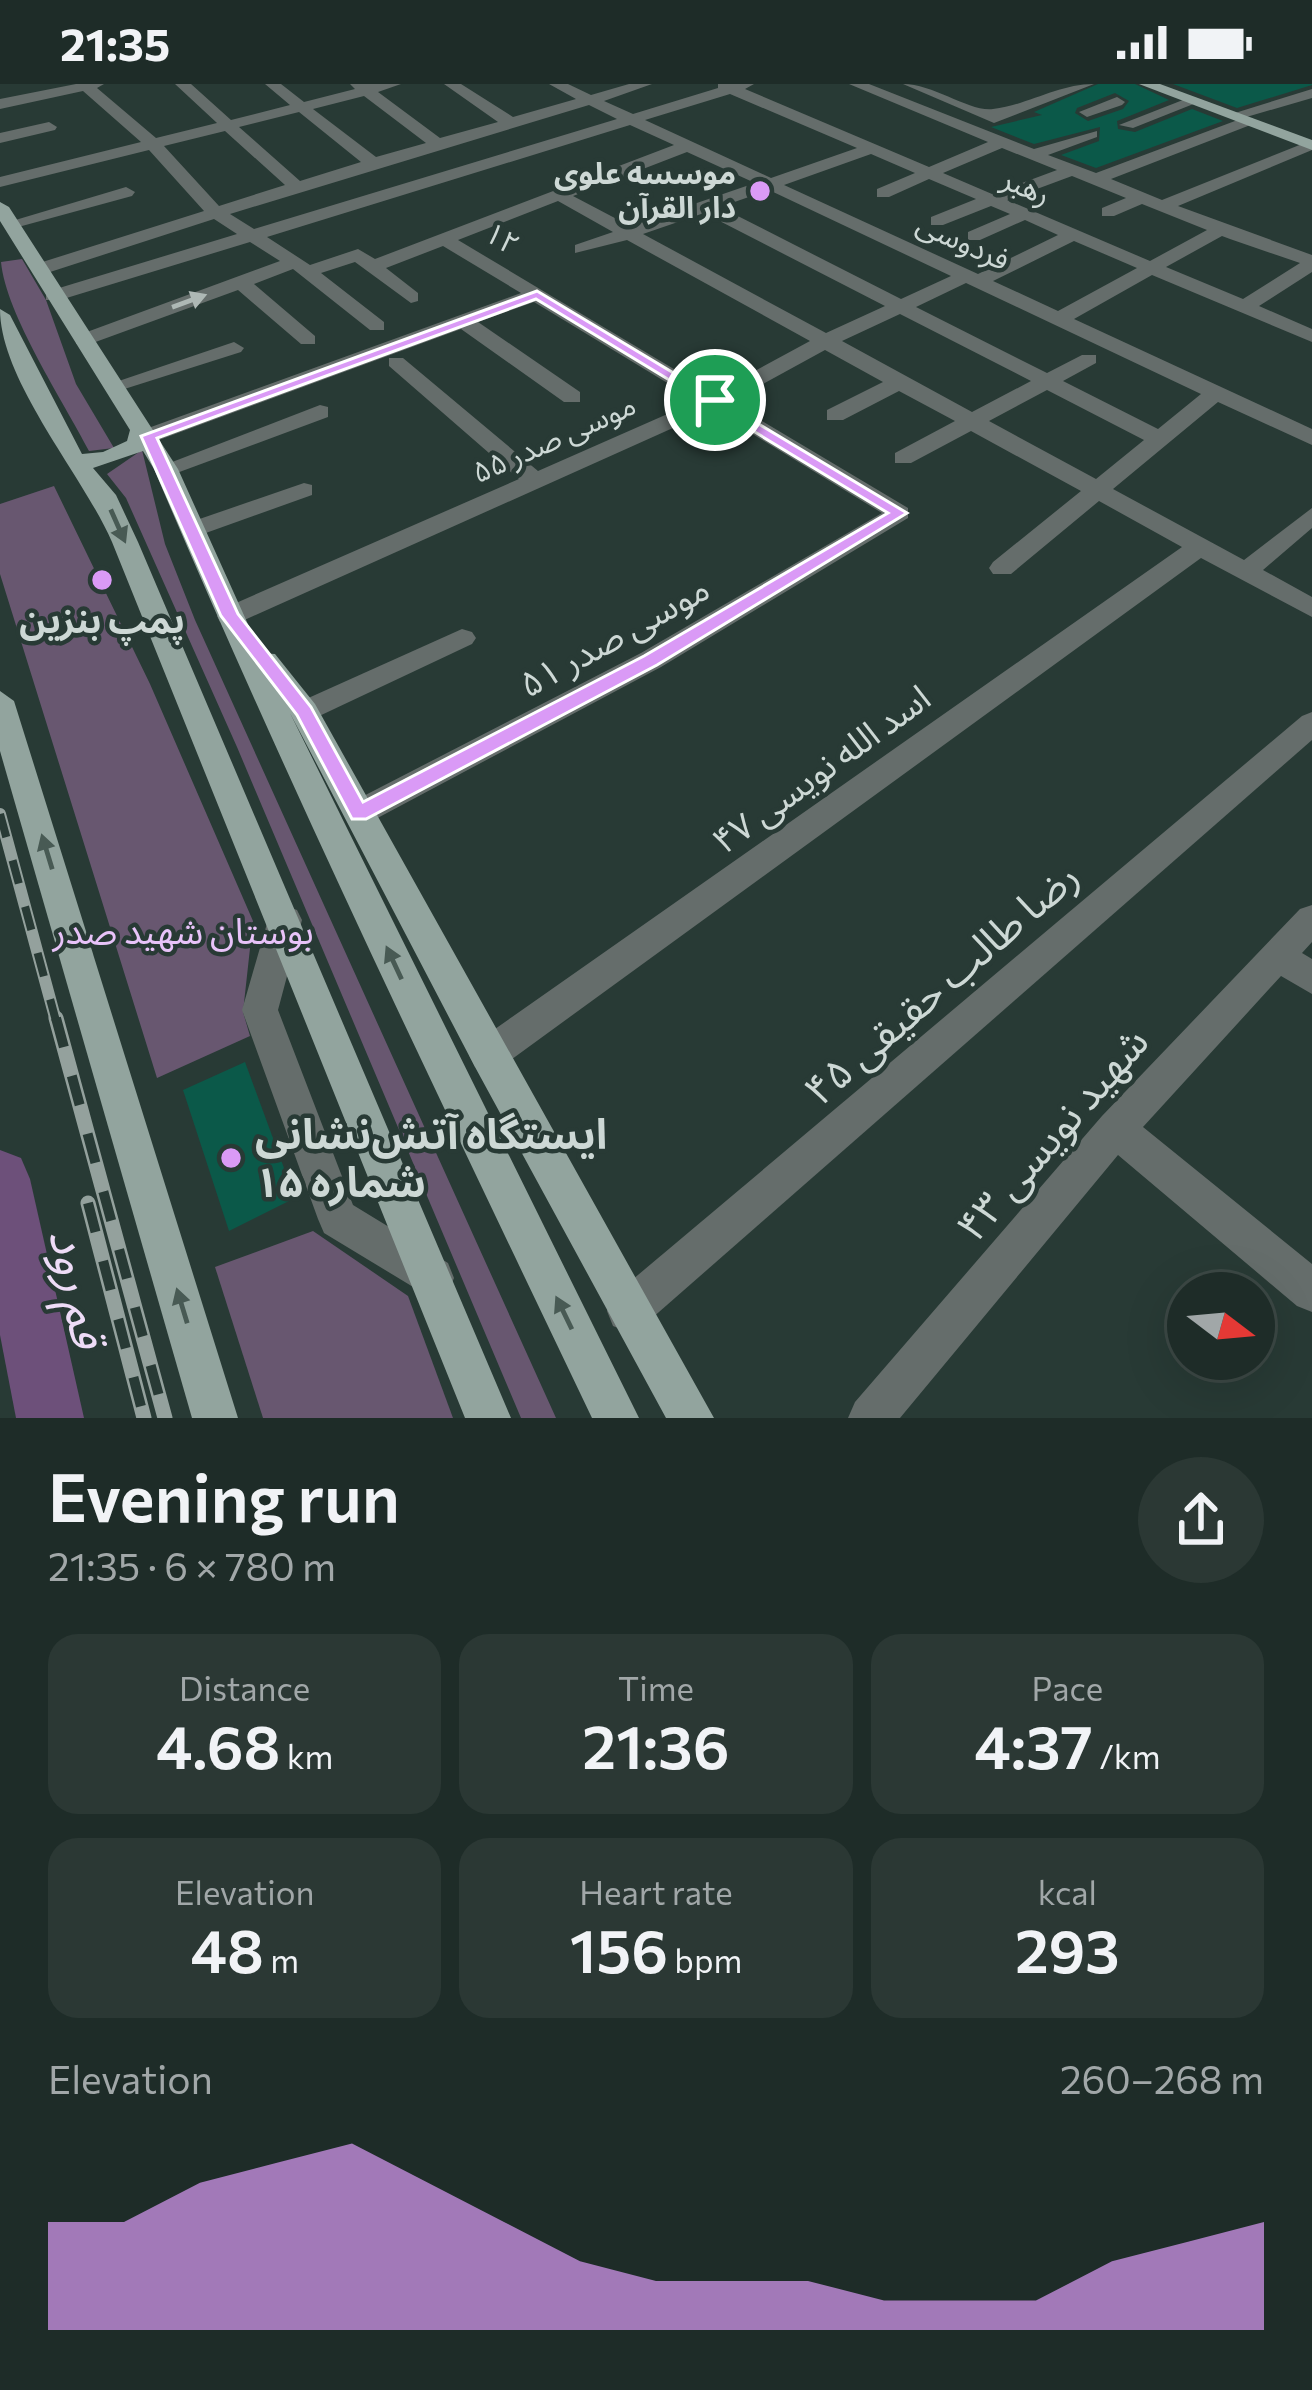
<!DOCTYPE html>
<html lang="en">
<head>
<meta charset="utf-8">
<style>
	body { margin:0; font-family:Commissioner,"Noto Sans Arabic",sans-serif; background:#2b3834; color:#f1f3f6; height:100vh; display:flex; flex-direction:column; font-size:45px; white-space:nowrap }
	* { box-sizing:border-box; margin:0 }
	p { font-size:39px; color:#a1a7a8 }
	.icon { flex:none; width:66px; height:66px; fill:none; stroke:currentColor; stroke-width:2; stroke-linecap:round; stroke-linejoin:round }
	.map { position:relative; height:1334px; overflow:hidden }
	.panel { display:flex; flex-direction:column; background:#1e2c28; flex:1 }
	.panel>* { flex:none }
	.needle { width:78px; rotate:106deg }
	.tools { position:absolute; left:1167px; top:1188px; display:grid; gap:24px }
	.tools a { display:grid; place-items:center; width:108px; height:108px; border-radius:50%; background:#1e2c28; box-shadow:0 12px 48px #0002,0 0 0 3px #3c4845; font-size:60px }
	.pin { position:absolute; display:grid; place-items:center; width:102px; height:102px; color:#fff; margin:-51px; border:6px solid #fff; border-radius:50%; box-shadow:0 3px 12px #0007 }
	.round { display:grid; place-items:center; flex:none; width:126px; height:126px; border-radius:63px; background:#2b3834 }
	.head { display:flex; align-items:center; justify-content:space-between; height:204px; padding:0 48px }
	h1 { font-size:66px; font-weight:600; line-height:90px }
	.stats { display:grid; grid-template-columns:repeat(3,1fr); gap:18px; height:204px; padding:12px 48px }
	.stats div { display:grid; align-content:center; border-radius:30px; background:#2b3834; text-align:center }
	.stats b { font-size:60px; font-weight:600 }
	.stats small { font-size:33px; font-weight:400 }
	.stats p { font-size:33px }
	.chart { height:336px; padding:24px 48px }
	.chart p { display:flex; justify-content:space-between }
	.chart svg { width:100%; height:216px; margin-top:12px; fill:#da9af6; opacity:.7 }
	.status { display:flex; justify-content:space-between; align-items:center; height:84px; padding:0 60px; background:#1e2c28; direction:ltr }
	.status svg { height:33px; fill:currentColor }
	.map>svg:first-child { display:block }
	.green { fill:#685770 }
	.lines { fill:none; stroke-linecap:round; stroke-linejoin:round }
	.river { fill:#6d507a; fill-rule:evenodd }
	.building { fill:#0b5949; fill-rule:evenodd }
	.minor { fill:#656d6b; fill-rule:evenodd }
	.major { fill:#92a49e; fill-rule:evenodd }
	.rail-far1-casing { stroke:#94a19d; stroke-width:12 }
	.rail-casing { stroke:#94a19d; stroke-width:15 }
	.rail-far1 { stroke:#283a35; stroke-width:8; stroke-dasharray:24; stroke-linecap:butt }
	.rail { stroke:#283a35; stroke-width:10; stroke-dasharray:30; stroke-linecap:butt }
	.oneway { fill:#aeb8b5 }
	.oneway2 { fill:#485a54 }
	.route { fill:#da9af6; stroke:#fff; stroke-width:3; fill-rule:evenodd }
	.poi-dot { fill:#da9af6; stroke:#283a35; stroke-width:4.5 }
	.labels { text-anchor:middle; stroke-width:9; stroke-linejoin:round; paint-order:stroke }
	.far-poi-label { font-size:30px; font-weight:bold; fill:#cdd8d5; stroke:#283a35; text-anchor:end }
	.far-street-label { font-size:30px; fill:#cdd8d5; stroke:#283a35 }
	.poi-label { font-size:36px; font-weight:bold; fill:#cdd8d5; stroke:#283a35 }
	.street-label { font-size:36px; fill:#cdd8d5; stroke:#283a35 }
	.park-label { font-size:36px; fill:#e8c3f9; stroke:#283a35 }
	.near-street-label { font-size:42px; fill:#cdd8d5; stroke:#283a35 }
	.near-poi-label { font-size:42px; font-weight:bold; fill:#cdd8d5; stroke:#283a35; text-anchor:start }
	.near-water-label { font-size:48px; font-style:italic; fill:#eedcf7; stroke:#283a35 }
</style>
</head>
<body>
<div class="status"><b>21:35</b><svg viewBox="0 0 49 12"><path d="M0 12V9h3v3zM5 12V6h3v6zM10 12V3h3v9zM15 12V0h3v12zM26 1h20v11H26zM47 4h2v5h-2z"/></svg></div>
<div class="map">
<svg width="1312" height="1334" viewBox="0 0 1312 1334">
	<rect width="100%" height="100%" fill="#283a35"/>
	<g class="green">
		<path d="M22,175L46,216L76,300L114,364L89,367C64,318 6,231 1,178Z"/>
		<polygon points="142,366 165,460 195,536 556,1334 521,1334 237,663 126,414 107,390"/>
		<polygon points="54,402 150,600 253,837 243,928 250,952 157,994 0,490 0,420"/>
		<polygon points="313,1147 408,1212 453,1334 263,1334 215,1183"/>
	</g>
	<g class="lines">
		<polygon class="river" points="0,1066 21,1074 30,1095 84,1334 16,1334 0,1251"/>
	</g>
	<g class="building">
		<path d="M1098,0H1135L1169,16L1117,37L1118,45L1135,48L1192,25L1223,37L1096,84L1061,71L1099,57L1100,43L1034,60L991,43L1042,31L1034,28ZM1115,9L1129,17L1123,25L1088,37L1075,29L1077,24Z"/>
		<polygon points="1173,0 1312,0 1312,1 1237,24"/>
		<polygon points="245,978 295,1114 229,1147 183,1006"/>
	</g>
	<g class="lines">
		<g class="minor">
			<path d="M76,0H104L97,4L156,54L217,39L175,0H191L231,36L290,21L265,0H281L304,18L355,5L350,0H401L378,8L440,54L498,38L444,0H461L513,33L576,15L549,0H568L591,11L629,0H652L604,17L633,30L718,4V0H754L745,5L929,83L988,58L849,0H869L1034,65L1097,47V53L1048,71L1096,89L1243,34H1253V40L1111,95L1162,116L1312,56V66L1178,122L1312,171V188L1259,222L1312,245V258L1152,191L1074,235L1312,345V361L1218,318L1113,405L1244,476L1312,424V444L1263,486L1312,513V533L1201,474L501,983L488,988L475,983L469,971L475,959L1182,463L1099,417L1011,490H993L989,484L993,478L1081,407L971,347L911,379H895V369L955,337L899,307L843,336H827V326L883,298L825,266L730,318L908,424V434L661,583L370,738H348L343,729L348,720L641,569L882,429L713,326L240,538H220L217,532L220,526L519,395L389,282V274H403L538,387L697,317L534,218L478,238L580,308V318H564L461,245L156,357H140V347L521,209L443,162L386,184L418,209V217L411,219L355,178L321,189L384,238V246H370L293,185L254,200L315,252V260H301L238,206L90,260H76V252L280,177L250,158L60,216H46V208L237,150L214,135L47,189H33V181L204,127L149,66L0,103V93L141,58L83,7L0,25V15ZM730,10L857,64L771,94L645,36ZM364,12L426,59L376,73L313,25ZM589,21L617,35L254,145L230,130ZM299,28L361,78L300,97L239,43ZM630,41L674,61L375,175L358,165L310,181L267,153ZM225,47L285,101L219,122L164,62ZM1002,64L1057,86L992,110L943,89ZM687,68L755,99L630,142L573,112ZM871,70L915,89L877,105V113H889L929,95L976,115L931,133V141H943L991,122L1010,130L968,148V156H980L1025,136L1058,151L978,190L784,101ZM1072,92L1126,114L1102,124V132H1114L1142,120L1207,146L1150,177L1007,116ZM769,106L951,192L901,215L720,123ZM558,117L613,148L575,161V169L627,156L810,257L714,309L458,156ZM704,129L885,222L826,249L643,150ZM1222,152L1230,155L1300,179L1243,215L1166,183ZM1074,157L1137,184L1058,227L993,197ZM966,199L1201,310L1158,345L1063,297L1096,279V271H1082L1047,289L916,223ZM900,230L1031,297L972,328L842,257ZM1047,306L1144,356L1096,395L989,337Z"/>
			<path d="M903,0C934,0 969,28 993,25C1028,21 1058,0 1094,0L994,39Z"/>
			<polygon points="1312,5 1312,14 1243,34 1235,29"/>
			<polygon points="1117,13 1125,18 1122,21 1087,33 1079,28"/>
			<polygon points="1188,14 1201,17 1133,44 1119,41"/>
			<polygon points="49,38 57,43 55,46 0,59 0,49"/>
			<polygon points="126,103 135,108 132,112 11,145 2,140"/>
			<polygon points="234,258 244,264 241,268 115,308 104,302"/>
			<polygon points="320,321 328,323 328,333 174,390 166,392 154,385"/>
			<polygon points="304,399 312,401 312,411 203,450 194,453 182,445 185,440"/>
			<polygon points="462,545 472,548 476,554 472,560 315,634 295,634 290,627 295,620"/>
			<polygon points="1312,628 1312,656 643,1242 628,1248 613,1242 607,1227 613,1212 1302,632"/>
			<polygon points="1312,821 1312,858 1302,869 1312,875 1312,910 1281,892 1143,1043 1312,1180 1312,1228 1297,1222 1118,1071 900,1334 848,1334 855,1318 1102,1032 1300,825"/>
			<polygon points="285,822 297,826 302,836 278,926 353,1121 448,1179 454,1194 448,1209 433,1215 324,1149 318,1135 242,926 268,836 273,826"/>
		</g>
		<g class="major">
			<polygon points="1139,0 1160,0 1312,56 1312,66"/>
			<path d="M0,118L9,123L178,385L261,569L275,570L315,620L714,1334H666L475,983L290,629L639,1334H592C442,1020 290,706 154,385L143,367L93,384L116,411L138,458L511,1334H465L112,458C83,391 0,297 0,225L10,231L82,370L103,368L127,357L130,346L0,137Z"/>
			<polygon points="0,607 14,617 238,1334 192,1334 0,667"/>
		</g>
		<defs>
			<polyline id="rail-far1" points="0,730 56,937"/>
			<g id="rail">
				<polyline points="56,934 165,1334"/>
				<polyline points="88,1119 144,1334"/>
			</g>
		</defs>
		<use href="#rail-far1" class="rail-far1-casing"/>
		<use href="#rail" class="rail-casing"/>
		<use href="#rail-far1" class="rail-far1"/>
		<use href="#rail" class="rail"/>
	</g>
	<defs><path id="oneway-solid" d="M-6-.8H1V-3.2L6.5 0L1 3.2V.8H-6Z" transform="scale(3)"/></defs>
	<use class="oneway" href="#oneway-solid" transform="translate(189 217) rotate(-20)"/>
	<g class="oneway2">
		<use href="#oneway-solid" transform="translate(118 442) rotate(66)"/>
		<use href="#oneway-solid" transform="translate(47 768) rotate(-107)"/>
		<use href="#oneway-solid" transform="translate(394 879) rotate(-115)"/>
		<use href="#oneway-solid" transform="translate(182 1222) rotate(-107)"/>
		<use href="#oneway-solid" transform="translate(564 1229) rotate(-116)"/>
	</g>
	<path class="route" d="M537,207L907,429L657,581L366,735H352L297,631L221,532L141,352ZM536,215L888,429L644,572L363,718L311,623L238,530L157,354Z"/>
	<g class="poi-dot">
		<circle cx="760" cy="107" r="12"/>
		<circle cx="102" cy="496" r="12"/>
		<circle cx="231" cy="1074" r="12"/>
	</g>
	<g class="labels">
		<g class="far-poi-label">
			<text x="736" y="100">موسسه علوی<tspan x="736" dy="34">دار القرآن</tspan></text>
		</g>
		<g class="far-street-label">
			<text transform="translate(1026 103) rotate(23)" y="10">رهبر</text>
			<text transform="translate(502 155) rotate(31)" y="10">۱۲</text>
			<text transform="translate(963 158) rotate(24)" y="10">فردوسی</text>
			<text transform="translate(554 355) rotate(-24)" y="10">موسی صدر ۵۵</text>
		</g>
		<g class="poi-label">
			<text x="102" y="549">پمپ بنزین</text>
		</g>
		<g class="street-label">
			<text transform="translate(614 552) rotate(-29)" y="13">موسی صدر ۵۱</text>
			<text transform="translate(821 685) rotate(-36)" y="13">۴۷ اسد الله نویسی</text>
		</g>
		<g class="park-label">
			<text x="183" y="860">بوستان شهید صدر</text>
		</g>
		<g class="near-street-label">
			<text transform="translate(941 899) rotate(-41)" y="15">۴۵ رضا طالب حقیقی</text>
			<text transform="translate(1052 1050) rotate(-49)" y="15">۴۳ شهید نویسی</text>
		</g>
		<g class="near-poi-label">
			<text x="255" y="1065">ایستگاه آتش‌نشانی<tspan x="255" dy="48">شماره ۱۵</tspan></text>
		</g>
		<g class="near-water-label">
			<text transform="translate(78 1204) rotate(78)" y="17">قم رود</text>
		</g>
	</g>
</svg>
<div class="tools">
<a><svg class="needle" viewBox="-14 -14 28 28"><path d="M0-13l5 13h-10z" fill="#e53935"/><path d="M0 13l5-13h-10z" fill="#a1a7a8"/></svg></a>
</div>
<div class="pin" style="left:715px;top:316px;background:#1e9e55"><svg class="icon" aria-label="arrive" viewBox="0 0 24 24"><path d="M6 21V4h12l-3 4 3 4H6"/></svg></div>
</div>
<section class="panel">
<div class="head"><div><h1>Evening run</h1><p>21:35 · 6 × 780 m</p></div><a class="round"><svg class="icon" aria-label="share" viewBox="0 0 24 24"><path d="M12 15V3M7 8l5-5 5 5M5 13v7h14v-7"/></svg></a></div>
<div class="stats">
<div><p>Distance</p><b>4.68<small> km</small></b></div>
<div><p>Time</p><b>21:36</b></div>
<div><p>Pace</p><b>4:37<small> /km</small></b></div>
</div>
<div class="stats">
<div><p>Elevation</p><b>48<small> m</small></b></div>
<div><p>Heart rate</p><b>156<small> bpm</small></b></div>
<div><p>kcal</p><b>293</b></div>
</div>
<div class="chart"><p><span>Elevation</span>260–268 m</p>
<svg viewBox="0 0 160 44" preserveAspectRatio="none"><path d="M0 44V22L10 22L20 14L30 10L40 6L50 14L60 22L70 30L80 34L90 34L100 34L110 38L120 38L130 38L140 30L150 26L160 22V44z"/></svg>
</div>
</section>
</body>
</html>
